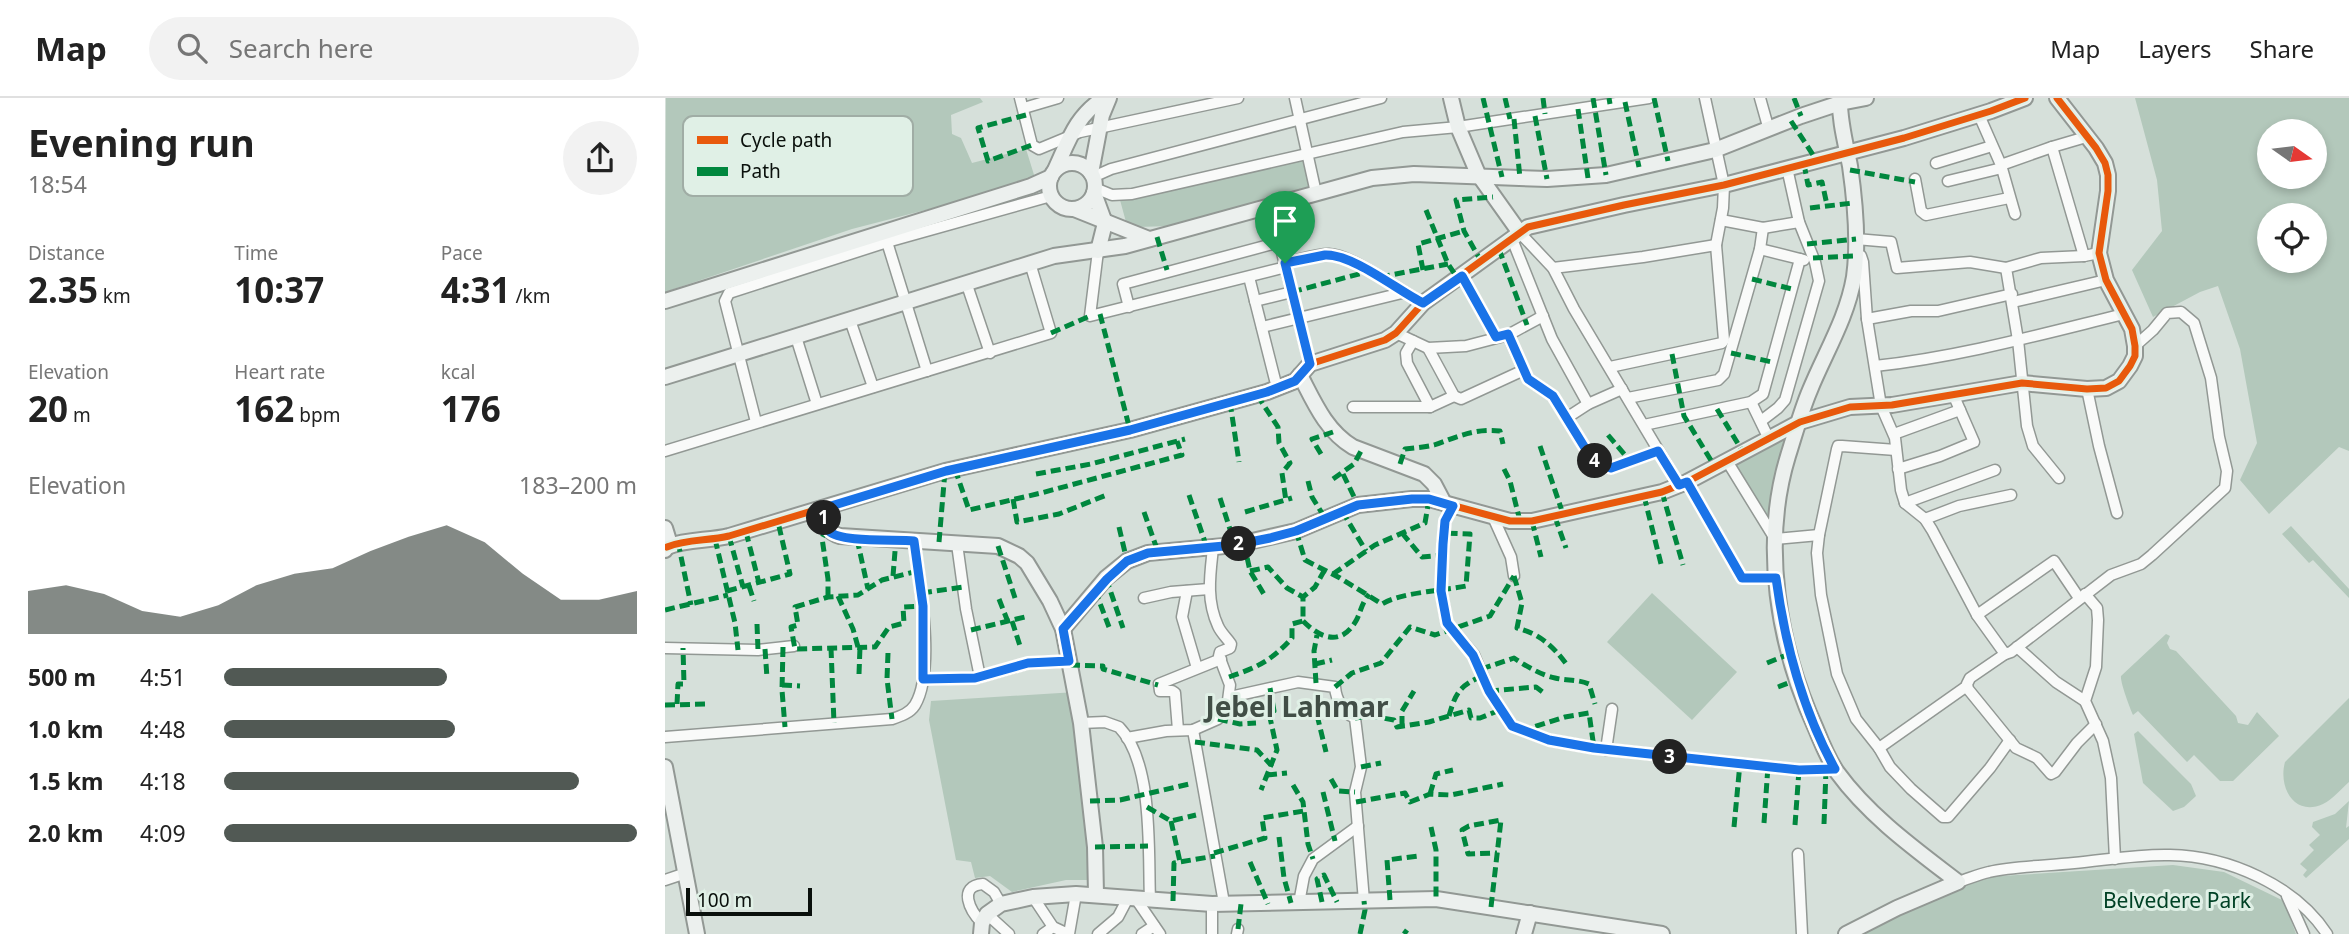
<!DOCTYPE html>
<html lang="en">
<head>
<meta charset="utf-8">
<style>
	body { margin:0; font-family:"Noto Sans",sans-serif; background:#f2f2f2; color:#222; height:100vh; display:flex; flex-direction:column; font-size:26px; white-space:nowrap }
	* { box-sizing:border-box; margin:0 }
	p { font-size:23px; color:#767676 }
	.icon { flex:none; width:38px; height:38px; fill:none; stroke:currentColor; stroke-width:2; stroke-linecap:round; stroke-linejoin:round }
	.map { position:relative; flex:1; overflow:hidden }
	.side { display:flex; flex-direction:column; background:#fff; width:665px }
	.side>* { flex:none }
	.needle { width:46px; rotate:104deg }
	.controls { position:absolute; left:1592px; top:21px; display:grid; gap:14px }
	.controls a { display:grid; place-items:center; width:70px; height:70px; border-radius:50%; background:#fff; box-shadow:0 4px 10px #0003; font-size:35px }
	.scale { position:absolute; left:21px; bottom:18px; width:126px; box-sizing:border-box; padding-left:7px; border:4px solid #0a100c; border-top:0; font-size:19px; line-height:24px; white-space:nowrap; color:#0a100c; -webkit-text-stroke:5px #e0f0e6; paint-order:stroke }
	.pin { position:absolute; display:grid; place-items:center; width:60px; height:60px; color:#fff; margin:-72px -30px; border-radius:50% 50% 50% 0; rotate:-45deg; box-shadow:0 0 7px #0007 }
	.pin .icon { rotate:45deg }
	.km { position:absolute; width:35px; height:35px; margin:-18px; border-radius:50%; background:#222; color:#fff; font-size:19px; line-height:35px; text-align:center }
	.round { display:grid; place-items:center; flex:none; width:74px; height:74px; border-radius:37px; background:#f2f2f2 }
	.headline { display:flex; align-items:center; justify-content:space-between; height:119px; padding:0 28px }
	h1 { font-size:38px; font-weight:700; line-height:52px }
	.stats { display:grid; grid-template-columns:repeat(3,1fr); gap:10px; height:119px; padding:7px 28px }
	.stats div { display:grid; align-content:center }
	.stats b { font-size:35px; font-weight:700 }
	.stats small { font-size:19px; font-weight:400 }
	.stats p { font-size:19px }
	.chart { height:196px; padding:14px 28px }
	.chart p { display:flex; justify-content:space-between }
	.chart svg { width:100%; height:126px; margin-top:7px; fill:#515954; opacity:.7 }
	ul { padding:0 28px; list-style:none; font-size:23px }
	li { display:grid; grid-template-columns:112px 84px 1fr; align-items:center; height:52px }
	li i { height:18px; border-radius:9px; background:#515954 }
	header { display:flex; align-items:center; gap:42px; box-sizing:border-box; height:98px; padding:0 35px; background:#fff; border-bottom:2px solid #e0e0e0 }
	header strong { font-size:33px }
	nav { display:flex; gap:38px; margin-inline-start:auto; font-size:24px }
	.search { width:490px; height:63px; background:#f2f2f2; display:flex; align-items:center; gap:18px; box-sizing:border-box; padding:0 24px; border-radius:38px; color:#767676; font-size:26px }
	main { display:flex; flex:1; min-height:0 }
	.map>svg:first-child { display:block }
	.green { fill:#b3c8bb; fill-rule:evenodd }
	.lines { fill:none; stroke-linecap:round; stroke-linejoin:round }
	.street-casing { stroke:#929894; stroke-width:13 }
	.secondary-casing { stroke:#929894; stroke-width:18 }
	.street { stroke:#f9faf9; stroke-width:10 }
	.secondary { stroke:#ecf0ee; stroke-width:14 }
	.quiet { stroke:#00873e; stroke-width:5; stroke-dasharray:10 5; stroke-linecap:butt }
	.cycleway-casing { stroke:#e0f0e6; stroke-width:11 }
	.cycleway { stroke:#e8590c; stroke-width:7 }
	.route-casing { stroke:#fff; stroke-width:14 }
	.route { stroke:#1a73e8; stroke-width:9 }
	.labels { text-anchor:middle; stroke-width:6; stroke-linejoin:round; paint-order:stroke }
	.park-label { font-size:21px; fill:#004125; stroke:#e0f0e6 }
	.district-label { font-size:28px; font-weight:bold; fill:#414e46; stroke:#e0f0e6 }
	.key { fill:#e0f0e6; stroke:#a0ada5; stroke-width:2 }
	.key-label { font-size:19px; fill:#0a100c }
</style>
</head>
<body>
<header>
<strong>Map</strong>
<div class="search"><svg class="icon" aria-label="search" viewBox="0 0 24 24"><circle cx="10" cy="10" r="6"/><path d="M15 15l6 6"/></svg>Search here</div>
<nav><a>Map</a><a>Layers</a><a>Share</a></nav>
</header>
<main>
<section class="side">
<div class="headline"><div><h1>Evening run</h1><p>18:54</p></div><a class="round"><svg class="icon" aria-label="share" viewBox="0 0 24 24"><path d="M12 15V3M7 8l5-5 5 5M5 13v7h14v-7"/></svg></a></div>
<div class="stats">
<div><p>Distance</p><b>2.35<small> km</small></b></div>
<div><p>Time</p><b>10:37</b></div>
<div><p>Pace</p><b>4:31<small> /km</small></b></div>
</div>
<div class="stats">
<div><p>Elevation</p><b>20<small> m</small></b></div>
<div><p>Heart rate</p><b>162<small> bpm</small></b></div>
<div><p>kcal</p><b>176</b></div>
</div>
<div class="chart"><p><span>Elevation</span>183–200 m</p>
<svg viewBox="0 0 160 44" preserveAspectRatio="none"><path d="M0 44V29L10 27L20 30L30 36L40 38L50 34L60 27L70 23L80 21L90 15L100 10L110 6L120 12L130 23L140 32L150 32L160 29V44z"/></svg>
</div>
<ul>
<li><b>500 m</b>4:51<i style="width:54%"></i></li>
<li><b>1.0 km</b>4:48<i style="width:56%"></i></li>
<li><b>1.5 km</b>4:18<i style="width:86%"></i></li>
<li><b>2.0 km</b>4:09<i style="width:100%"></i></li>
</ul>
</section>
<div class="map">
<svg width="1684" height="836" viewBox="0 0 1684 836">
	<rect width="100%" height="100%" fill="#d6e0da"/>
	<g class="green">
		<polygon points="1,0 315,0 318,4 286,17 287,36 296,40 307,65 361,51 370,80 330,94 187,131 0,194"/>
		<path d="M1470,0H1684V353L1674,349L1604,416L1575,382L1592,345L1575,251L1553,188L1535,194L1488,219L1467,172L1497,133L1492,82ZM1605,33H1650V79H1605ZM1605,117H1650V163H1605Z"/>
		<polygon points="642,58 648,91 506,128 472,129 461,124 455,102"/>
		<polygon points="1128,331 1109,435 1067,364"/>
		<polygon points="1626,428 1684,491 1684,500 1648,462 1644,465 1617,436"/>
		<polygon points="987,495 1072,574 1027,622 942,544"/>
		<path d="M1501,536L1505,538L1502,545L1505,551L1511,553L1571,618L1573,625L1583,627L1592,614L1614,638L1568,683H1555L1529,657L1522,664L1473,613L1468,617C1465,610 1455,584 1456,578Z"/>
		<polygon points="411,594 429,782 401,782 347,794 325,778 310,780 306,764 291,762 264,622 266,603"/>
		<path d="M1684,600V684C1676,691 1668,701 1658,706C1629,719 1613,689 1620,664Z"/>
		<polygon points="1473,633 1526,686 1531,698 1519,709 1508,713 1478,685 1469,636"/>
		<polygon points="1684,703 1681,730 1684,728 1684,741 1641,780 1638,777 1642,772 1635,766 1649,752 1644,747 1655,737 1647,729 1648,724 1670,716"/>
		<polygon points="1508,767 1559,774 1619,803 1631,836 1180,836 1322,775 1336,778"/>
	</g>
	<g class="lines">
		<defs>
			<g id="street">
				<polyline points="355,0 367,47 374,51 415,34 573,0"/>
				<polyline points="630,0 651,95"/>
				<polyline points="1095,0 1104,32"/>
				<polyline points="359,10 393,0"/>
				<polyline points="1314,17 1336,67 1350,116"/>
				<polyline points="1271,65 1327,48"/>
				<polyline points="1336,67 1387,49"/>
				<polyline points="428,79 446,71 716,0"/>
				<polyline points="1250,81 1256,113 1261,117 1344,100"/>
				<polyline points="1283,83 1337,70"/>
				<polyline points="430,90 447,97 467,96 738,34 793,29 984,0"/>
				<polyline points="605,107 645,266"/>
				<polyline points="1056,122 1098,130 1134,124"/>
				<polyline points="855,135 888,170 909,211 1014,387"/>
				<polyline points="847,141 887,241 923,306"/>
				<polyline points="1191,141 1226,144 1232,170 1305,164 1341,170"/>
				<polyline points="222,144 262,273"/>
				<polyline points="1095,151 1139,162"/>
				<polyline points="433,153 425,218 621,169"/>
				<polyline points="1190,158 1196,158 1198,164 1202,221 1216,308 1230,340 1236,392 1240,405 1260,421 1267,432 1312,517 1340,556 1346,554 1446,477 1476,466 1487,457 1560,390 1562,373 1554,339 1546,280 1529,225 1516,214 1502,215 1488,232 1470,248"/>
				<polyline points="1419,158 1387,49 1421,39"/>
				<path d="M620,165C634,162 650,156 664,156C688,157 735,193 758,205"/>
				<polyline points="888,170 978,159 1051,147"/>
				<polyline points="797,178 831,239"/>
				<polyline points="584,179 612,290"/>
				<polyline points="302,187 325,255"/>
				<polyline points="590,203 627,194"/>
				<polyline points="1348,204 1441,182"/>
				<polyline points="464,209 458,186 615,144"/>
				<polyline points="1202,221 1246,213 1273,213 1347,196"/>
				<polyline points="185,222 208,289"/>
				<polyline points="597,229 737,195"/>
				<polyline points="731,235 763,250 801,248 843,237 878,218"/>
				<polyline points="843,237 863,281 888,298 925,358 933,365 946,370 993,353"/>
				<polyline points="131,239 152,306"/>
				<polyline points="748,243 741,255 742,265 765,309"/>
				<polyline points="763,250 789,298 796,301 859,272"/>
				<path d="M1210,268C1294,259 1377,236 1459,216"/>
				<polyline points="945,269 1057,245 1059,242 1051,147 1058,110 1059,87 1040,0"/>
				<polyline points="1422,291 1434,348 1452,415"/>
				<polyline points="963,300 1053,282 1059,276 1095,151 1098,130"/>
				<polyline points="1086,304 1104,341"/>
				<polyline points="688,309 765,309 789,298"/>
				<polyline points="903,319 923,306 957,291"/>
				<polyline points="1096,323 1113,310 1120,302 1154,183 1150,164 1134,124 1122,70"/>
				<polyline points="91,324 60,203 64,195 222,144 386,98"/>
				<polyline points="979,327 1086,304 1098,296 1135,161"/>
				<polyline points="1229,336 1295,312"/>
				<polyline points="1231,352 1177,348 1173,348 1172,351 1154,437 1152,455 1156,497 1172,576 1191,621 1214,650 1225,669 1246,691 1278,719 1283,719 1325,670 1345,642"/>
				<polyline points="0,353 386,235 365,165"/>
				<polyline points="1062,363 1110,441 1154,437"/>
				<polyline points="1233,371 1275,358 1309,344 1288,296"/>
				<polyline points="1394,380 1368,348 1362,328 1353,242 1341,170 1376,160 1419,158 1434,155"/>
				<polyline points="1022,384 1077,480 1111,480"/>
				<polyline points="1240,405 1330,372"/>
				<polyline points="788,408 780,423 778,446 776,493 782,525 809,557 824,593 847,628 884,642 929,650 1134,672 1170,671"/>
				<polyline points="828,419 846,459 849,478"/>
				<polyline points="1260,421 1294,408 1346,397"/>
				<polyline points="292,446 301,511 315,579"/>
				<polyline points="522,493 517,519 532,570"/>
				<polyline points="1420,496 1432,510 1433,522 1431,569 1420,603 1438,643 1446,680 1450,761"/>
				<polyline points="479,500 506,494 544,491"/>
				<polyline points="1312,517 1389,463 1414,500"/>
				<polyline points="1352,549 1391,584 1420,603"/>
				<polyline points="0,550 93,552 129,548"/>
				<polyline points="1340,556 1305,580 1302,586 1303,591 1351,650 1372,660 1386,676 1390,674 1412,645 1431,626"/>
				<polyline points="258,581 310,580 364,565 404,563"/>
				<path d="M565,599L633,584L670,589C671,601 678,615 690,620L696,669L690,694L699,803"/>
				<path d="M416,625L440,624L454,629C489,665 483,755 485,802"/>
				<polyline points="513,632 510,595 507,593 495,593 494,586 556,561"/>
				<polyline points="528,632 559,805"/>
				<path d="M0,639L227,621C236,618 245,615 250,607C271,572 254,482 249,443"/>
				<path d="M462,640L501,633L528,632L553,621L562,610L565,587L554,558L555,554L565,550L566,546C562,540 556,535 553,528C541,502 545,477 548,450"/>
				<polyline points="1214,650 1302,588"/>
				<polyline points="941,652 947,611"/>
				<polyline points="1133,756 1137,836"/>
				<polyline points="0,782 21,775"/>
				<path d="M1293,784C1303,781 1314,776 1324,774C1349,768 1382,768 1409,765C1441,762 1473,756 1505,757C1563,758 1630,787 1662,836"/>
				<polyline points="1622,798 1639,836"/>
				<polyline points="368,799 388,829 403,836"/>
				<polyline points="471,801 495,836"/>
				<polyline points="634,805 639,778 648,761 693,728"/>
				<polyline points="547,806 547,836"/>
				<polyline points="322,816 344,836"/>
				<path d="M317,825C305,813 292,788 318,786L329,794L336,806"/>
				<polyline points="378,836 388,829"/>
				<polyline points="404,836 411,796"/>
				<polyline points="433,836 453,819 463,800"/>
				<polyline points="477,836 489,828"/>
				<polyline points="572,836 573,831"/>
			</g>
			<g id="secondary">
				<polyline points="786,0 793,29 813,76 855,135"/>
				<path d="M1175,0C1174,22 1181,47 1185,68C1190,103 1194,144 1189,179C1182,220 1160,255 1145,292C1136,313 1130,336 1123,358C1096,446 1113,548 1151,631C1157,646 1163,661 1172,674C1204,718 1250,751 1293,784L1232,810L1181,836"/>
				<circle cx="407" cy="88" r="23"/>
				<path d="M390,72C404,42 410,19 439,0"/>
				<polyline points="426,75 437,17 444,0"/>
				<polyline points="429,95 440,125 433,153"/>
				<polyline points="409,111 484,141"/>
				<polyline points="0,203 366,88 386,79"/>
				<path d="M635,277C649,304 661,333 688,349L759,376L769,386L779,405"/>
				<polyline points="0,279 389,158 460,148 707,80 749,76 882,81 941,77 1050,52 1136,18 1175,5 1201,0"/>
				<path d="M156,411C160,424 161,434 175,438L333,448L354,458L362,465L385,503L398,531L416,625L430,749L431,796"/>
				<polyline points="0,430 4,443 0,452"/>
				<path d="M2,449C21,441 44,443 64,438L280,373L465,332L602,294L630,283L645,266L720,242L731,235L758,205L863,129L959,107L1059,87L1239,40L1326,13L1360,0"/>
				<polyline points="398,531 441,480 462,463 483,455 570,447 631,433 693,407 747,401 764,401 845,423 867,423 997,394 1022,384 1135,324 1185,309 1227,307 1357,285 1422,291 1441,290 1454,283 1465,268 1470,258 1470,248 1467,231 1441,182 1434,155 1443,93 1443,77 1440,65 1431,50 1392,0"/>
				<polyline points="0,669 32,836"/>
				<polyline points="316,836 317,825 322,816 336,806 368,799 411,796 547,806 771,801 997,836"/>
				<polyline points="859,836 865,815"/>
			</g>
		</defs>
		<use href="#street" class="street-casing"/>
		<use href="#secondary" class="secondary-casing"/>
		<use href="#street" class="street"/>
		<use href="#secondary" class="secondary"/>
		<g class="quiet">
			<polyline points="818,0 837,79"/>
			<polyline points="840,0 845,21"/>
			<polyline points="878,0 880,16"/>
			<polyline points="928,0 941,77"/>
			<polyline points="944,0 945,6"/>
			<polyline points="989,0 1003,63"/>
			<polyline points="1129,0 1136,18"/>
			<polyline points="960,4 974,69"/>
			<polyline points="913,11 923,80"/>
			<polyline points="361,17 313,30 323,63 367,47"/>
			<polyline points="870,18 882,81"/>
			<polyline points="849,21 855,80"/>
			<polyline points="1126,23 1152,63"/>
			<polyline points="1139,66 1143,87 1157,84 1162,107"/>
			<polyline points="1185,72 1250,84"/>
			<polyline points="1145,110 1188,105"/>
			<polyline points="761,112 783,166 793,181"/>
			<polyline points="492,139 502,172"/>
			<polyline points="1142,146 1191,141"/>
			<polyline points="834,151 862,227"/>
			<polyline points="1148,160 1190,158"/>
			<polyline points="817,165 799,133 791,102 828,99"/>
			<polyline points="758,172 753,146 799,133"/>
			<polyline points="715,179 783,166"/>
			<polyline points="1087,181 1127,191"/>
			<polyline points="627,194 705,173"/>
			<polyline points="435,216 465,332"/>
			<polyline points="386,235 425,218"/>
			<polyline points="1066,255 1107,264"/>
			<polyline points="1007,256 1019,318 1050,369"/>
			<polyline points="592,297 613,329 614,345 625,365 617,375 621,403"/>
			<polyline points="565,304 574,364"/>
			<polyline points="1052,311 1078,354"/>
			<polyline points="943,337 966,364"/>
			<polyline points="875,348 898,416"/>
			<polyline points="656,356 647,341 668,334"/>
			<path d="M735,366L740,351C750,350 760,349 769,347C792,339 810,330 835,333L838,346"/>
			<polyline points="290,371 304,412 376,395 517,357 512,343"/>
			<polyline points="839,371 845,383 855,423"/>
			<polyline points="371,376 426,366 520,341"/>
			<polyline points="678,376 693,407"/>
			<polyline points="668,381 689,366 696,353"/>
			<polyline points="643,383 647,399 660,420"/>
			<polyline points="997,394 1018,467"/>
			<polyline points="524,397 542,450"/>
			<polyline points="979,398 997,470"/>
			<polyline points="555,400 570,447"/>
			<polyline points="348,401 352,424 394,416 444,396"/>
			<polyline points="677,413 701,453"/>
			<polyline points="479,414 493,454"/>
			<polyline points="580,414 627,400"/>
			<polyline points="890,419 901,450"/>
			<polyline points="867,423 876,459"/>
			<polyline points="454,429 462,463"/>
			<polyline points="162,430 157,440 163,481 163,499"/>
			<path d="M631,433L640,462L675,480L717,506C737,494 777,493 801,488L805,436L779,435"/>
			<polyline points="81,434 94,485"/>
			<polyline points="737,435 757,459 778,457"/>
			<polyline points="64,438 78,489"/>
			<polyline points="50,441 70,525 73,552"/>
			<polyline points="192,441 203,491"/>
			<polyline points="13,444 26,507"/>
			<polyline points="274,444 280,373"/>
			<polyline points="579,445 585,473 600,498"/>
			<polyline points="333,448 350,500"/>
			<polyline points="253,473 217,482 193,497 163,499 130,509 133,527 126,529 130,551 210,549 224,529 239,525 238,509 258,508"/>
			<polyline points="585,473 603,469 622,490 638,499"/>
			<polyline points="668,476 710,447 760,425 764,401"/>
			<polyline points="228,478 231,441"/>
			<path d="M849,478L857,505L852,530C875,536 888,548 902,567"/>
			<polyline points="441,480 458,530"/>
			<polyline points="84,488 89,503"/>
			<polyline points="430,492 444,529"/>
			<polyline points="62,493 125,476 113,424"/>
			<polyline points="257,495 298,489"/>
			<polyline points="173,498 188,531 193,549"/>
			<polyline points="334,501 343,524"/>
			<polyline points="0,512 63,497"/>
			<polyline points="347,523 355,548"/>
			<path d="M638,523C656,541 677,549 692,521C696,512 697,505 704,496"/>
			<polyline points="92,526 93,552"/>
			<polyline points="306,532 360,519"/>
			<polyline points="118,549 117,592 120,629"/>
			<polyline points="166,550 169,625"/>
			<polyline points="100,551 102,580"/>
			<polyline points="223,555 222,581 227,621"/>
			<polyline points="1102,565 1124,556"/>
			<polyline points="650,566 667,562"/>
			<polyline points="405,567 438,568 438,571 493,587"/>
			<path d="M816,571L849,560C861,568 876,577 890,580C902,583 912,581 924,586L930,606"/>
			<polyline points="194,576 195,549"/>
			<path d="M564,579C593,569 606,563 627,540V526L638,523V499L650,489L659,473"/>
			<polyline points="651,585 649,553 652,537"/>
			<polyline points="117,587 135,588"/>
			<polyline points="670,589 687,575 716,565 745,529 770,537 825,518 849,478"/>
			<polyline points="1113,589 1131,582"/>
			<polyline points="605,590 609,613 604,615 612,652 606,667"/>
			<polyline points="824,593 871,589 879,595"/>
			<polyline points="12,606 13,586 19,586 18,550"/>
			<polyline points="0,607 43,606"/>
			<polyline points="652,617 661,654"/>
			<path d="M784,618C791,593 795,588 819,577"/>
			<polyline points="690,620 706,618 729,622 732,629 764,624 804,612 806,620 815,620 835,612"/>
			<polyline points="553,621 575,626 591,625"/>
			<polyline points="737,628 737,613 749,593"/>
			<polyline points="856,633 900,619 924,615 929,650"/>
			<polyline points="530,644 592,652 606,667 596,692"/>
			<polyline points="696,669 716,665"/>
			<polyline points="602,677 622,675"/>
			<polyline points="666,681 673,693 690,694"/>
			<polyline points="628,687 638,704 643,746 648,761"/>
			<polyline points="658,694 670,743"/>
			<polyline points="765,696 771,676 788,672"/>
			<polyline points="425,703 455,702 524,686"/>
			<polyline points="691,704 740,695 745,704 765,696 786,697 838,686"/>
			<polyline points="482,709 506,723 531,717"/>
			<polyline points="506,723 515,764"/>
			<polyline points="1099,725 1103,668"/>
			<polyline points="1159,726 1161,672"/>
			<polyline points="1130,727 1134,672"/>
			<polyline points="766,729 771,752 771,801"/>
			<polyline points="1069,729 1075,665"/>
			<polyline points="614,739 619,780 626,805"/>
			<polyline points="430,749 483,748"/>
			<polyline points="549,755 600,740 597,720 639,713"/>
			<polyline points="585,764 603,806"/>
			<polyline points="725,802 722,762 753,758"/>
			<polyline points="508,803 509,765 550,758"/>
			<polyline points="657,804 652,781 659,777 672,804"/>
			<polyline points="826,809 836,722 804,728 797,732 803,756 832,755"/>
			<polyline points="573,831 576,806"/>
			<polyline points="695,836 700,812 699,803"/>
			<polyline points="739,836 742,832"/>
		</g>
		<defs>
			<g id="cycleway">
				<path d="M2,449C21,441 44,443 64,438L280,373L465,332L602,294L630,283L645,266L720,242L731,235L758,205L863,129L959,107L1059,87L1239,40L1326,13L1360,0"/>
				<polyline points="398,531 441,480 462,463 483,455 570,447 631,433 693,407 747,401 764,401 845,423 867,423 997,394 1022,384 1135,324 1185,309 1227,307 1357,285 1422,291 1441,290 1454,283 1465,268 1470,258 1470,248 1467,231 1441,182 1434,155 1443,93 1443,77 1440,65 1431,50 1392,0"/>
			</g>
		</defs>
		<use href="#cycleway" class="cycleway-casing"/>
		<use href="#cycleway" class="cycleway"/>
	</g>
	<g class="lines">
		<defs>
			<path id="route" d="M660,157C688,156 732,192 758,205L797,178L831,239L843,236L863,281L888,298L925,358L933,365L946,370L993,353L1014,387L1022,384L1077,480H1111C1120,547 1137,611 1170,671L1134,672L929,650L884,642L847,628L824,593L808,557L782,525L776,493L778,446L780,423L788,408L764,401H747L693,407L631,433L605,440L570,447L483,455L462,463L442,481L398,531L404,563L363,565L310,580L258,581V508L249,443C231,441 175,445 164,433C159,428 158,418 156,411L281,373L465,332L602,294L630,283L645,266L620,165Z"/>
		</defs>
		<use href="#route" class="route-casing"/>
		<use href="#route" class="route"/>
	</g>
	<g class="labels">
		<g class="park-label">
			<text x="1512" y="810">Belvedere Park</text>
		</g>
		<g class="district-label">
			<text x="632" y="619">Jebel Lahmar</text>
		</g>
	</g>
	<rect x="18" y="18" width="230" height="80" rx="10" class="key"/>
	<rect x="32" y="38" width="31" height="8" fill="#e8590c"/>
	<rect x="32" y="69" width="31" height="9" fill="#00873e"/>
	<g class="key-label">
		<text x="75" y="49">Cycle path</text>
		<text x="75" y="80">Path</text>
	</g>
</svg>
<div class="controls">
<a><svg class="needle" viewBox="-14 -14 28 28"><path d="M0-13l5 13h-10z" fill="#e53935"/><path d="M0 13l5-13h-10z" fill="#767676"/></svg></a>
<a><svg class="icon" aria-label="locate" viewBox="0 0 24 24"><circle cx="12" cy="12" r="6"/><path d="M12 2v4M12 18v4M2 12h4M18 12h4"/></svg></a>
</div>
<div class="scale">100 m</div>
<div class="pin" style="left:620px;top:165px;background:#1e9e55"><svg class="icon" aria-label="arrive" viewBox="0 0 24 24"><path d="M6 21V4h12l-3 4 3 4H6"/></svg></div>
<b class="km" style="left:159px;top:420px">1</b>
<b class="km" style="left:574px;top:446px">2</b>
<b class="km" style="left:1005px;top:659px">3</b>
<b class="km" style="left:930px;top:363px">4</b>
</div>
</main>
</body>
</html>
